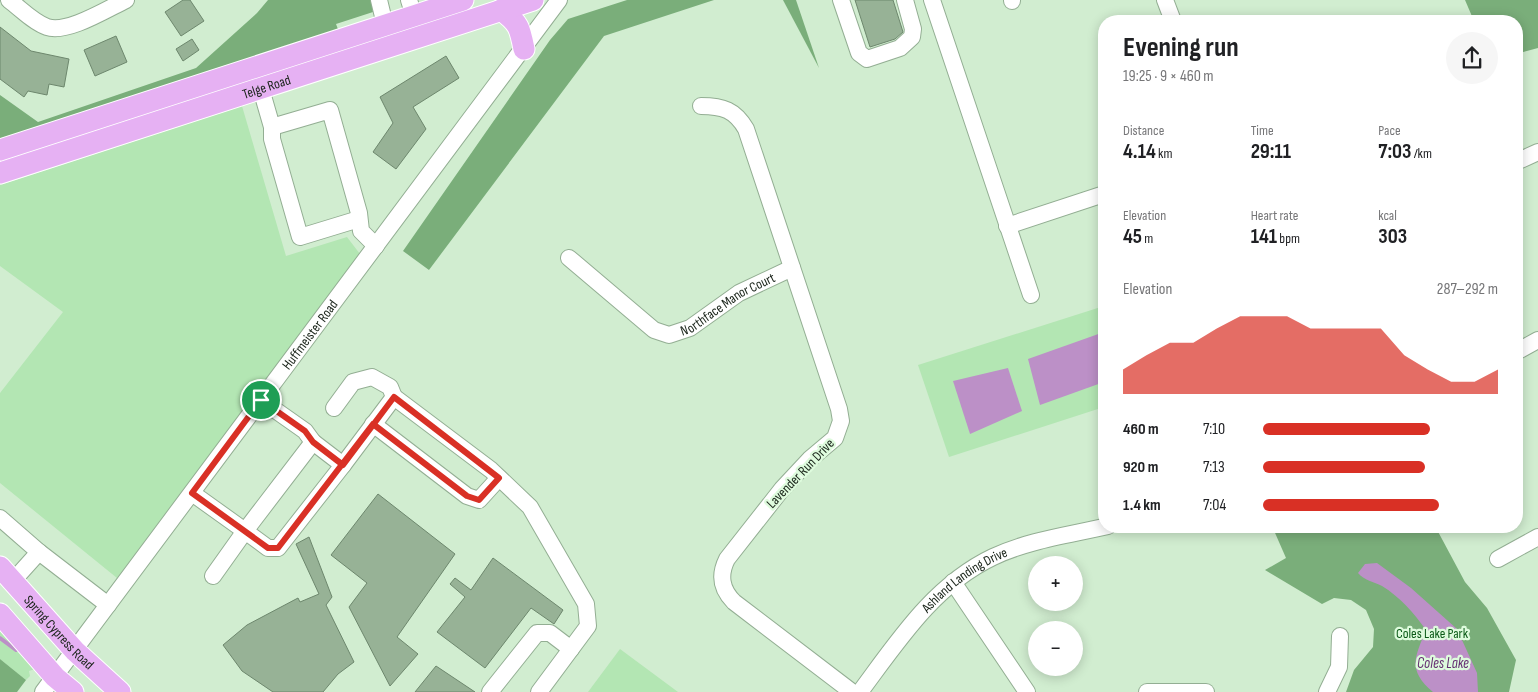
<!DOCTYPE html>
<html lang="en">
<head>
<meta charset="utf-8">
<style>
	body { margin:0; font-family:"Sofia Sans Condensed",sans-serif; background:#f6f6f6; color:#202124; height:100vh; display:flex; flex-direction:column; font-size:19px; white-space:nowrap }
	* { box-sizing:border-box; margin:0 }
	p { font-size:16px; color:#757577 }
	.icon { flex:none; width:28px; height:28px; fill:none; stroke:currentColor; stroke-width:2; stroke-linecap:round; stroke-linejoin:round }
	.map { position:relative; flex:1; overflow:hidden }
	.details { position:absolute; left:1098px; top:15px; width:425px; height:518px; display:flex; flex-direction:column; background:#fff; border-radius:20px; box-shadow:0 2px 12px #0003 }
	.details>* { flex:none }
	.buttons { position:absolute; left:1028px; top:556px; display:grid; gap:10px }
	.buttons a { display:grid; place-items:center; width:55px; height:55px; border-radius:50%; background:#fff; box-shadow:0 2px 12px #0003; font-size:25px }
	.pin { position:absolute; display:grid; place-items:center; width:42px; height:42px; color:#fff; margin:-21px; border:2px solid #fff; border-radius:50%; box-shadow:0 1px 5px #0007 }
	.round { display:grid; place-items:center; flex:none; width:52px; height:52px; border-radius:26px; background:#f6f6f6 }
	.head { display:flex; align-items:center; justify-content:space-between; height:85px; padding:0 25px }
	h1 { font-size:28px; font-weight:700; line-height:38px }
	.stats { display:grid; grid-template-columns:repeat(3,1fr); gap:8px; height:85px; padding:5px 25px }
	.stats div { display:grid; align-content:center }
	.stats b { font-size:21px; font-weight:700 }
	.stats small { font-size:14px; font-weight:400 }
	.stats p { font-size:14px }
	.chart { height:140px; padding:10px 25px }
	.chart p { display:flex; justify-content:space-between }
	.chart svg { width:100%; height:90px; margin-top:5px; fill:#d93025; opacity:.7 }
	ul { padding:0 25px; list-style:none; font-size:16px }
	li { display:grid; grid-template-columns:80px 60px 1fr; align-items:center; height:38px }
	li i { height:12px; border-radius:6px; background:#d93025 }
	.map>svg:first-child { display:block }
	.green { fill:#b3e6b3 }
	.forest { fill:#7aae7a }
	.water { fill:#bc90c7 }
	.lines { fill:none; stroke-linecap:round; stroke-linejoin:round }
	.stream { stroke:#bc90c7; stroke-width:4 }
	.building { fill:#97b296; stroke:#6d876d }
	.minor-casing { stroke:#93ae93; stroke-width:18 }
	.major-casing { stroke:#fff; stroke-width:23 }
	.minor { stroke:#fff; stroke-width:16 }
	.major { stroke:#e6b1f3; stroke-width:21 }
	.route-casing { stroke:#fff; stroke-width:10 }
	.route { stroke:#d93025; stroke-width:6 }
	.labels { text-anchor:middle; stroke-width:4.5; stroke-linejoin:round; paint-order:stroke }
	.street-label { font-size:14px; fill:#182218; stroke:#defbdd }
	.park-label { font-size:14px; fill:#0b5a17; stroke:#defbdd }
	.water-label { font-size:15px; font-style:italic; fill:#652e72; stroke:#defbdd }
</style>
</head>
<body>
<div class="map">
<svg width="1538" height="692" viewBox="0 0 1538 692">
	<rect width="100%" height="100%" fill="#d1edd0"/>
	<g class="green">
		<polygon points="242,106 286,256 347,237 360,254 117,578 0,483 0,393 63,312 0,266 0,185"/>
		<polygon points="1104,306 1104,407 949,457 918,365"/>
		<polygon points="0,626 35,669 29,671 30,676 26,680 0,659"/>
		<polygon points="620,649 678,692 588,692"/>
	</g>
	<g class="forest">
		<polygon points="268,0 371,0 373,12 336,24 339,32 0,141 0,95 38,122 196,68 257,13"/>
		<polygon points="627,0 714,0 604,36 429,270 403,251 550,40 568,19"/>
		<polygon points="783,0 796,0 819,68"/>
		<polygon points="1465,0 1538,0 1538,48 1516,54 1516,21 1474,21"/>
		<polygon points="1272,526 1435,526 1465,582 1487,608 1516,660 1509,692 1346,692 1354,670 1373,647 1374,629 1366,610 1351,600 1334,598 1322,604 1265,570 1286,558"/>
		<polygon points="0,659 26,680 17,692 0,692"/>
	</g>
	<g class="water">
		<polygon points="1104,332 1104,382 1040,405 1028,359"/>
		<polygon points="1008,368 1022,411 970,434 953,381"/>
		<path d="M1377,563L1411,588L1457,629L1477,673L1478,692H1433C1407,670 1415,657 1426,630C1414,613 1400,597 1382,586C1374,582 1364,580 1358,573L1365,564Z"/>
	</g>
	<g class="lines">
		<polyline class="stream" points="0,638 16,650"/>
	</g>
	<g class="building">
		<polygon points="183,0 190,0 204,21 181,36 165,12"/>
		<polygon points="855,0 893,0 903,32 895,39 870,47"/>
		<polygon points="0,27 31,51 69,59 64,87 49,84 47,95 28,91 24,97 0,79"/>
		<polygon points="116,36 127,62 95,76 84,50"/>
		<polygon points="192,39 199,50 183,61 176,49"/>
		<polygon points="446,56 459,78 413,107 426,129 396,169 373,152 393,123 380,97"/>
		<polygon points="378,494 455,554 397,637 418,654 390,686 349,607 367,583 331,555"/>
		<polygon points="309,537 332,597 326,605 354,662 338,674 323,692 273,692 242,671 223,645 247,625 298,598 300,602 319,594 296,544"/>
		<polygon points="493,558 563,610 554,624 531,608 485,668 437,632 465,597 450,584 455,578 471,590"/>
		<polygon points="436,666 475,692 415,692"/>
	</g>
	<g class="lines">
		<defs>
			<g id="minor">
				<path d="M9,0C21,9 33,22 47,27C67,34 107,9 126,0"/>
				<polyline points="379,0 385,25 404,42 414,16 409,0"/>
				<polyline points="841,0 859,53 867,59 900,48 912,37 913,29 905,0"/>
				<polyline points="932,0 1031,295"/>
				<polyline points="1012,0 1012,1"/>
				<polyline points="1165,0 1173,21"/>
				<polyline points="261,89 272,127 330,110 359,213 361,231 376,246"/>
				<path d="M701,106C723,106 735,110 746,129L839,409L841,421L835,438L810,459L782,489L727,559C719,575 721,589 734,602L852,692"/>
				<polyline points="272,127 272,139 300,237 359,219"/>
				<polyline points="1516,162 1538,152"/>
				<polyline points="1007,226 1104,194"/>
				<path id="s1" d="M569,258L654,330L669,335L690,328L739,293L792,268"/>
				<polyline points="1516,352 1538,340"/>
				<polyline points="394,397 491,470 530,507 586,604 588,626 539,692"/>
				<polyline points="334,408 353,382 372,377 390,387 394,397 343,465"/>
				<polyline points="373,424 467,496 479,500 499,478"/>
				<polyline points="192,493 245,531 313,442 305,431 261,400"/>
				<polyline points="0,518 39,552 108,605"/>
				<polyline points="1498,559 1538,537"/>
				<polyline points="213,576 245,531 268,548 278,548 343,465 313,442"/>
				<polyline points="12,582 39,552"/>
				<polyline points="953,582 1027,692"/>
				<path id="s2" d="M43,692L559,0"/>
				<polyline points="490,692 537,633 550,633 571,649"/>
				<path id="s3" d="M860,692C898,641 934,585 993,557C1029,540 1070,535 1108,526"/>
				<polyline points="1147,692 1206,692"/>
				<polyline points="1327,692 1339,667 1340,636"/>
			</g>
			<g id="major">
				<path d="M501,10C519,23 520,28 524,49"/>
				<polyline points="0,150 463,0"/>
				<path id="s4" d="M0,173L533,0"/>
				<path id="s5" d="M0,567L75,651L120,692"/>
				<polyline points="0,614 55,677 73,692"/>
			</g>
		</defs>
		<use href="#minor" class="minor-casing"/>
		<use href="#major" class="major-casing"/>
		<use href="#minor" class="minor"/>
		<use href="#major" class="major"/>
	</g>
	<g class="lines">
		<defs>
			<polyline id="route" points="261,400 192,493 268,548 278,548 373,424 467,496 479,500 499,478 394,397 343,465 313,442 305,431 261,400"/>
		</defs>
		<use href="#route" class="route-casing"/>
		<use href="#route" class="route"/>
	</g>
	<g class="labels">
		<g class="street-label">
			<text dy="5" stroke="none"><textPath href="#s4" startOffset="280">Telge Road</textPath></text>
			<text dy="5" stroke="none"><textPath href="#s1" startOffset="194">Northface Manor Court</textPath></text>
			<text dy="5" stroke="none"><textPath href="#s2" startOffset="446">Huffmeister Road</textPath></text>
			<text transform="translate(800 473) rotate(-46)" y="5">Lavender Run Drive</text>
			<text dy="5" stroke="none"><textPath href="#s3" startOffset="155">Ashland Landing Drive</textPath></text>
			<text dy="5" stroke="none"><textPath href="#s5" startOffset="88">Spring Cypress Road</textPath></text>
		</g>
		<g class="park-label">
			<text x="1432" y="638">Coles Lake Park</text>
		</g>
		<g class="water-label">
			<text x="1443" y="668">Coles Lake</text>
		</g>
	</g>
</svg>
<div class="buttons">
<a>+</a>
<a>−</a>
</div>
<div class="pin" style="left:261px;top:400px;background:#1e9e55"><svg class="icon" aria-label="arrive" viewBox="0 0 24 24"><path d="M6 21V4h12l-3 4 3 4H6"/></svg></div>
<section class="details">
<div class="head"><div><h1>Evening run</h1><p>19:25 · 9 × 460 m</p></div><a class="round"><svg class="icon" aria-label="share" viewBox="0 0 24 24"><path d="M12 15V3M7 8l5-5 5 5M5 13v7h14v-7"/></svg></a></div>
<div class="stats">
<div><p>Distance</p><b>4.14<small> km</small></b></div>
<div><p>Time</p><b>29:11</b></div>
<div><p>Pace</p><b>7:03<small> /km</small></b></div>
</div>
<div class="stats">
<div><p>Elevation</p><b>45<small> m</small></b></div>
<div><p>Heart rate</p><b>141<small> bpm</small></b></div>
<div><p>kcal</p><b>303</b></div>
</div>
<div class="chart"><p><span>Elevation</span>287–292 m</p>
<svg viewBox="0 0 160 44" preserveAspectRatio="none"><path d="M0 44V32L10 25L20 19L30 19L40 12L50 6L60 6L70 6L80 12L90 12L100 12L110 12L120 25L130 32L140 38L150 38L160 32V44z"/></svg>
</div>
<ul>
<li><b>460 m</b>7:10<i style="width:71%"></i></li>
<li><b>920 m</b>7:13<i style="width:69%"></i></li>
<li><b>1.4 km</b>7:04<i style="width:75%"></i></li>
</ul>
</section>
</div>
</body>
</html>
